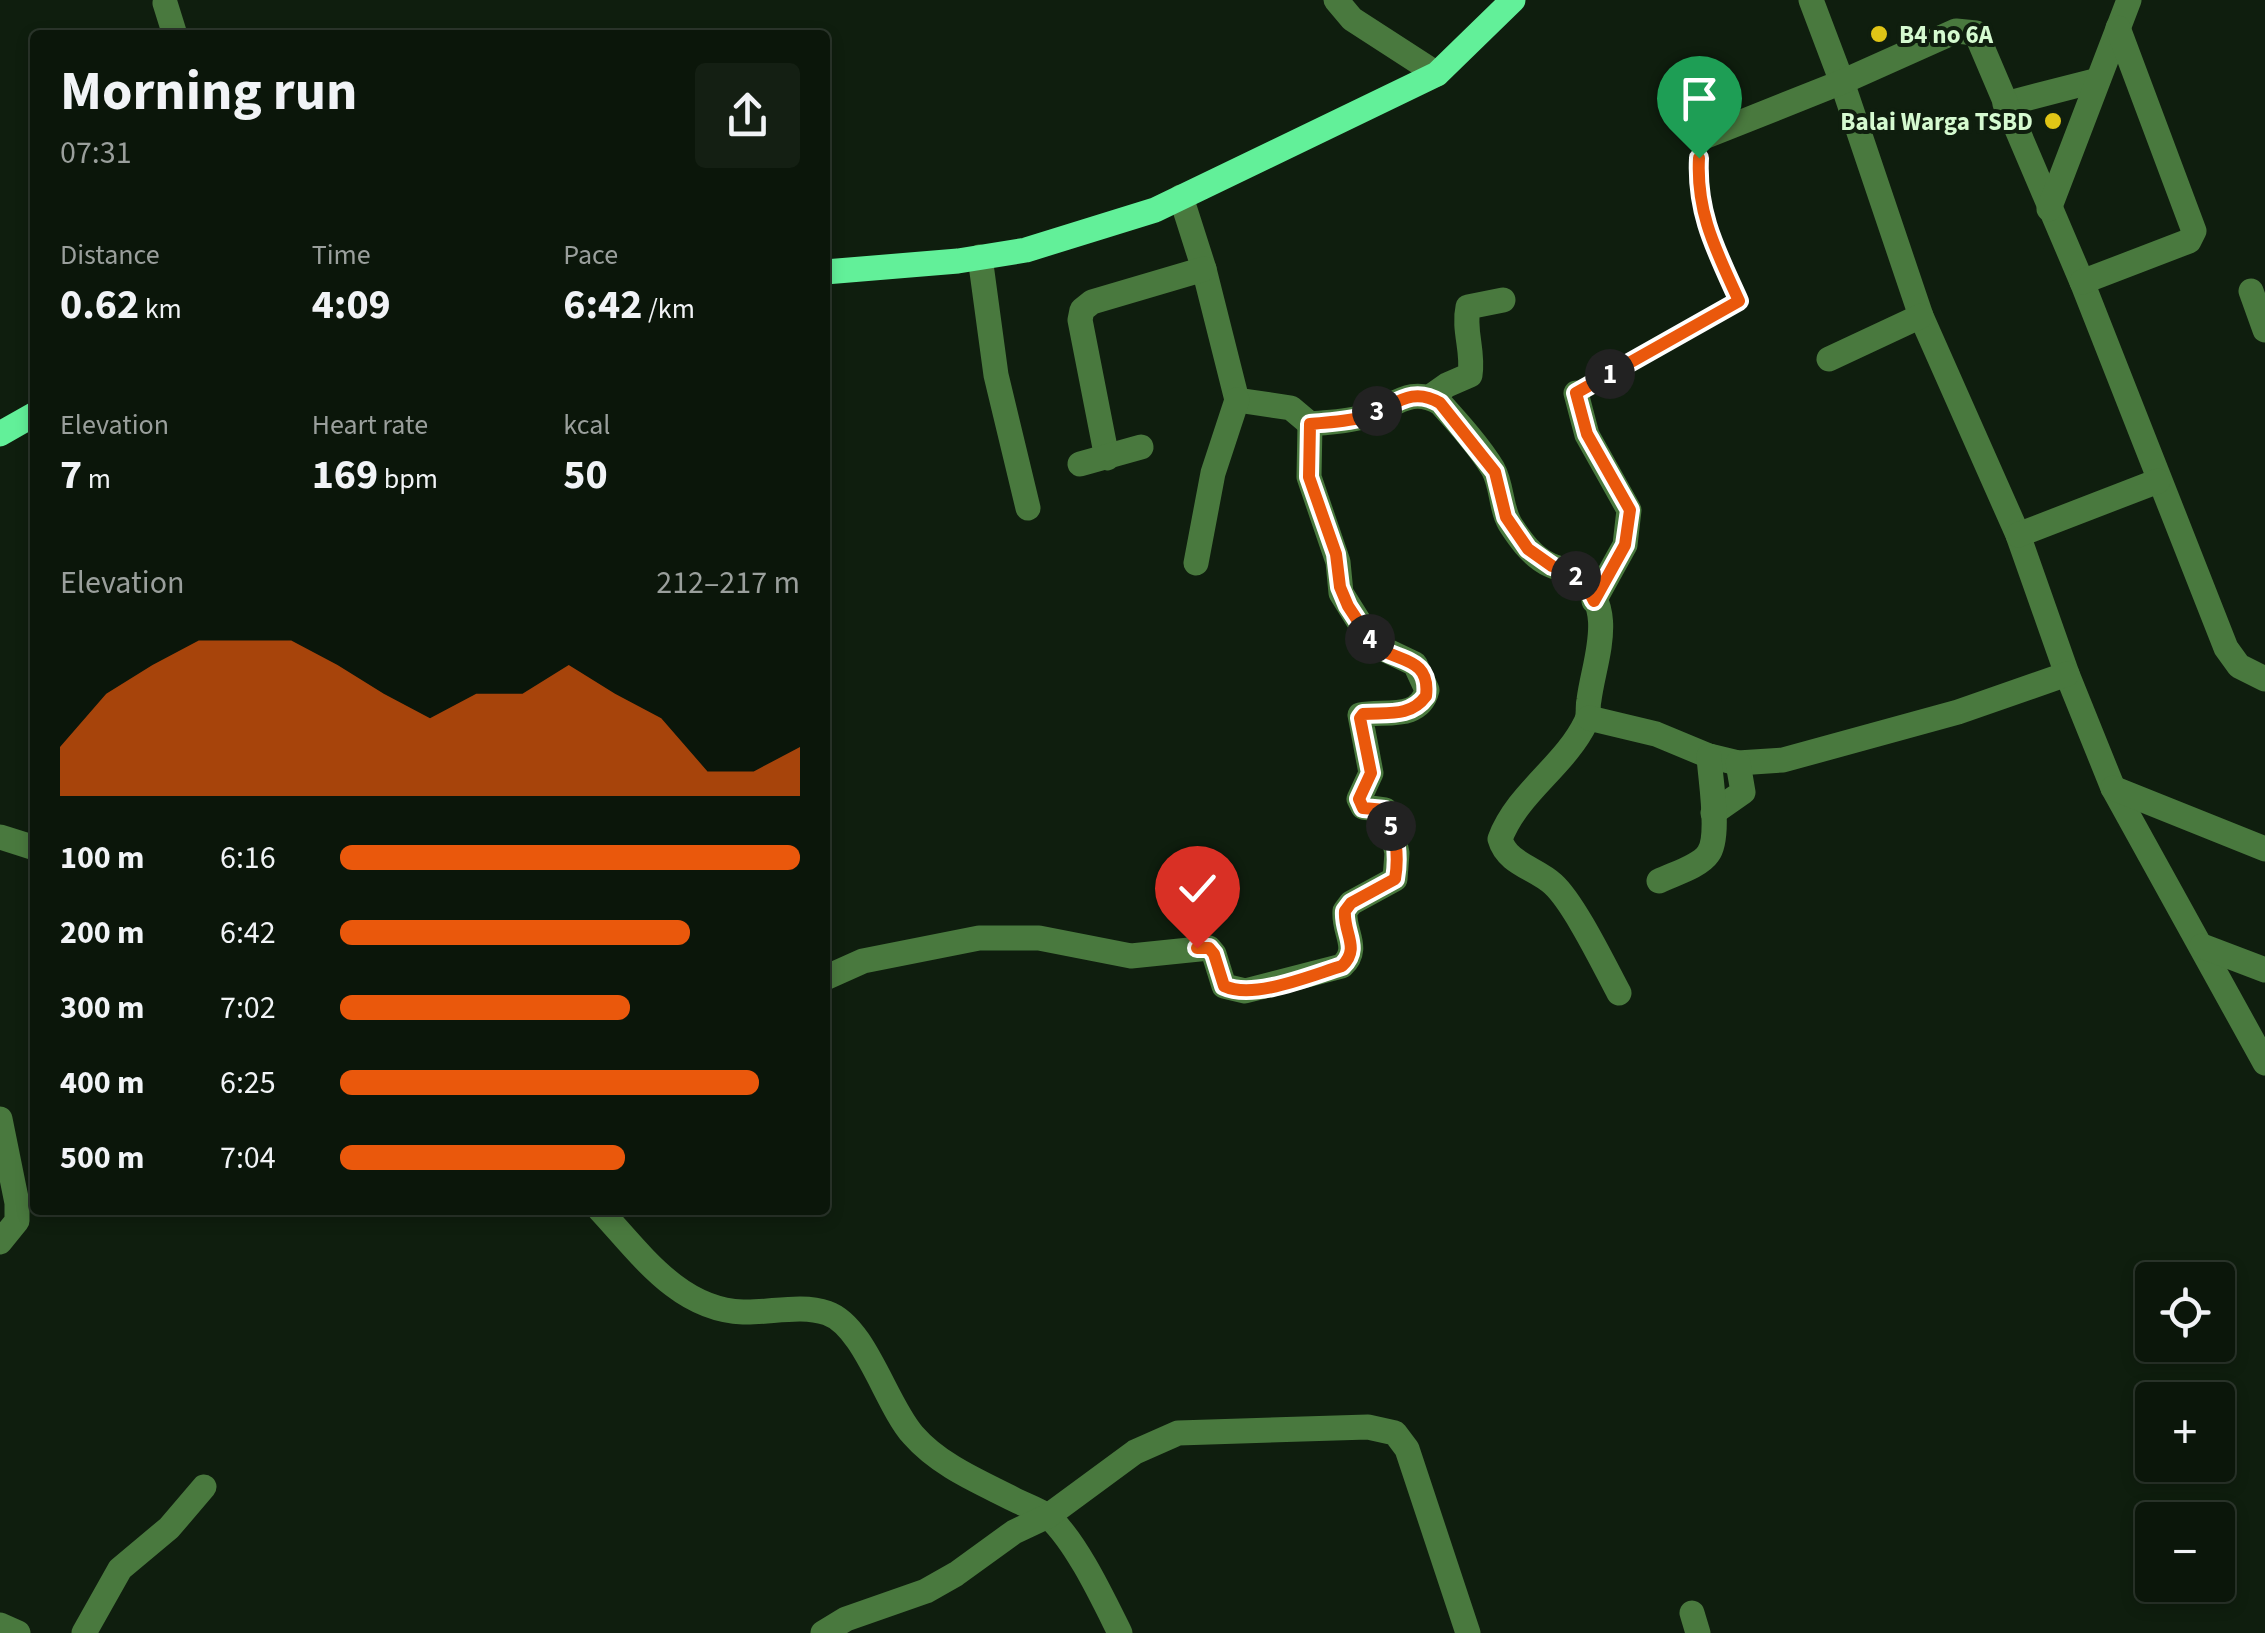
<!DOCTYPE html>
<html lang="en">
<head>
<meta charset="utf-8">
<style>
	body { margin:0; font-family:"Source Sans 3",sans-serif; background:#141f13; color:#f1f3f6; height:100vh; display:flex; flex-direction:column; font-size:38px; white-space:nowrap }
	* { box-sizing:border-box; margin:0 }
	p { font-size:32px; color:#9a9f9c }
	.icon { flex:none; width:55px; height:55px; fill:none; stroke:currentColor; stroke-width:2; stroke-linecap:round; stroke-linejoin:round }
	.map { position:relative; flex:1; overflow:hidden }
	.drawer { position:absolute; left:30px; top:30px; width:800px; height:1185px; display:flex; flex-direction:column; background:#0b160a; border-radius:10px; box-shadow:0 5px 15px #0003,0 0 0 2px #2b352b }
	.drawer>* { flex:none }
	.fabs { position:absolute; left:2135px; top:1262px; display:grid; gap:20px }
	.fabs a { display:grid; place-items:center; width:100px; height:100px; border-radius:10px; background:#0b160a; box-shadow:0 5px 15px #0003,0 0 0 2px #2b352b; font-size:50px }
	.pin { position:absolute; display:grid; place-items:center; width:85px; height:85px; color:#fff; margin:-102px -42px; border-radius:50% 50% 50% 0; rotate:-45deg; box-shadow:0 0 10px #0007 }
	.pin .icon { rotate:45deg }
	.km { position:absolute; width:50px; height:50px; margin:-25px; border-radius:50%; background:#222; color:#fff; font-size:28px; line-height:50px; text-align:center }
	.round { display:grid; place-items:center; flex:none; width:105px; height:105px; border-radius:10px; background:#141f13 }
	.overview { display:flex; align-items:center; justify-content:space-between; height:170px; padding:0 30px }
	h1 { font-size:55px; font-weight:700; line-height:75px }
	.figures { display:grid; grid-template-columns:repeat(3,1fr); gap:15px; height:170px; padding:10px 30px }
	.figures div { display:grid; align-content:center }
	.figures b { font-size:42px; font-weight:700 }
	.figures small { font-size:28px; font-weight:400 }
	.figures p { font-size:28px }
	.chart { height:280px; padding:20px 30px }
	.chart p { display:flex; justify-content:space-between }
	.chart svg { width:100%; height:180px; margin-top:10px; fill:#ea580c; opacity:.7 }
	ul { padding:0 30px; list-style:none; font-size:32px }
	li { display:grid; grid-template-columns:160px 120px 1fr; align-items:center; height:75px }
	li i { height:25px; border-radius:12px; background:#ea580c }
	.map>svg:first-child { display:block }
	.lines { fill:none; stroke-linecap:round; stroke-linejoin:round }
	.path { stroke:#a58539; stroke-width:4; stroke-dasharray:5 8; stroke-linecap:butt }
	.minor { stroke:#49793e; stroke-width:25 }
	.major { stroke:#62f099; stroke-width:25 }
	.route-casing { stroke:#fff; stroke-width:20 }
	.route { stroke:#ea580c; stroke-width:12 }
	.poi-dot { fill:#e0c516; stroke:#0f1e0e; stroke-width:4 }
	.labels { text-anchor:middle; stroke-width:8; stroke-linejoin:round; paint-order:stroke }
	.poi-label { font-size:25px; font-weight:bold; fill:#d5fad0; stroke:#0f1e0e; text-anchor:start }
</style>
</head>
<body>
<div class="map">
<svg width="2265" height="1633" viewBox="0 0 2265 1633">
	<rect width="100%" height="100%" fill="#0f1e0e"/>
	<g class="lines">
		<path class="path" d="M1593,383L1739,301C1718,253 1693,210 1699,156"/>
		<g class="minor">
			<polyline points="1336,0 1352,19 1437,74"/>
			<polyline points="1811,0 1842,82 1921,316 2018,535 2067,674 2113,788 2265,1063"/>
			<polyline points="165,3 175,35"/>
			<polyline points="2005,104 2098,80"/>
			<polyline points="1704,137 1842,82 1956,31 1976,33 2082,282 2226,648 2239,666 2265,679"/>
			<path d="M1181,197L1204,269L1237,400L1291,408L1310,424C1328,422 1348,422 1366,416C1394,407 1410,385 1440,403C1458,423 1479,446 1493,469C1503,487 1500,510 1512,527C1522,542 1533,557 1550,565C1559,569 1569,570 1578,577C1618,609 1594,660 1589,700C1587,708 1590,714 1586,722C1565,766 1517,793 1500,839C1507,864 1536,868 1553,884C1574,903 1604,965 1619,993"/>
			<polyline points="2049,209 2129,0"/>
			<polyline points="980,257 996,375 1028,508"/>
			<polyline points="2082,282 2189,241 2194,231 2118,28"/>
			<polyline points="2251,291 2265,330"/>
			<polyline points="1829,359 1921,316"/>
			<polyline points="1576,393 1587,435 1629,510 1625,545 1594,601"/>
			<path d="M1430,397L1447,385L1470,375C1474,352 1463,330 1468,307L1503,300"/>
			<polyline points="1107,458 1080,320 1082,310 1092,302 1204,269"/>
			<polyline points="1080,464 1141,447"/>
			<polyline points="2018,535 2158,481"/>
			<polyline points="1196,563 1213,473 1237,400"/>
			<polyline points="1589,718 1656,734 1709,756 1738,763 1783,760 1958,712 2067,674"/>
			<polyline points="2113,788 2265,849"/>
			<polyline points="1713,813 1743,792 1738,763"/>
			<polyline points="0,837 35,848"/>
			<path d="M1659,881C1673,874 1699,867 1708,854C1721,837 1710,778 1709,756"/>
			<polyline points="2202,946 2265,970"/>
			<path d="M825,978L863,961L979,938H1039L1131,956L1209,948L1214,954L1224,986L1245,991L1342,966C1361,948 1343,933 1345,911L1351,903L1395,879L1397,853L1389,816L1385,810L1363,807L1359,799L1371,773L1360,715C1384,710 1419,721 1427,690L1415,664L1373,644L1341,593L1338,562L1309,477L1310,424"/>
			<polyline points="0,1119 17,1203 17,1221 0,1242"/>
			<path d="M600,1210C640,1253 679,1310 743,1312C770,1313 801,1304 827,1313C865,1326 886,1405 913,1435C940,1466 980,1482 1015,1500C1025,1505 1040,1510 1049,1517C1077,1543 1103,1599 1120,1633"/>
			<polyline points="1692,1613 1698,1633"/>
			<polyline points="0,1625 18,1633"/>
			<polyline points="84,1633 120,1569 169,1528 204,1487"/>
			<polyline points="823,1633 846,1619 926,1591 956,1574 1014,1532 1048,1516 1135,1452 1178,1433 1368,1427 1395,1433 1407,1449 1468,1633"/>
		</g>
		<g class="major">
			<polyline points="825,272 958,261 1026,250 1155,210 1437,74 1513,0"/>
			<polyline points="0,434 35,414"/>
		</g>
	</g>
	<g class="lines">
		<defs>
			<path id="route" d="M1197,948H1209L1214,954L1224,986C1254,1000 1312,975 1342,966C1361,948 1343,933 1345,911L1351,903L1395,879C1399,857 1396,829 1385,810L1363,808L1359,799L1371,773L1360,718L1363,714C1386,712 1410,718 1426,696C1431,655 1394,663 1373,644L1348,606L1340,587L1336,554L1309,477L1310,424C1328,422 1348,422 1366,416C1394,407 1410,385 1440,403L1495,472L1506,517L1528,549L1552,566L1575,575L1586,585L1594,601L1625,545L1630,510L1587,434L1576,393L1739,301C1717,252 1696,214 1699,158"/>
		</defs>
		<use href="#route" class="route-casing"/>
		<use href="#route" class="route"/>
	</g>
	<g class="poi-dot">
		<circle cx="1879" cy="34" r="10"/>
		<circle cx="2053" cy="121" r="10"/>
	</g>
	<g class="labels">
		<g class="poi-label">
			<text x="1899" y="43">B4 no 6A</text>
			<text x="2033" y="130" text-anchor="end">Balai Warga TSBD</text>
		</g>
	</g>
</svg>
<div class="fabs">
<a><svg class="icon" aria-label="locate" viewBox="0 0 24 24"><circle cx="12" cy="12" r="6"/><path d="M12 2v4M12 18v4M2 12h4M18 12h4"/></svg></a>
<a>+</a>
<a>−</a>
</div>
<div class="pin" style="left:1699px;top:158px;background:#1e9e55"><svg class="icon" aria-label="arrive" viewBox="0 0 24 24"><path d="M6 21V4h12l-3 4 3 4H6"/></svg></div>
<div class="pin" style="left:1197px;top:948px;background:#d93025"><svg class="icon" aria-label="check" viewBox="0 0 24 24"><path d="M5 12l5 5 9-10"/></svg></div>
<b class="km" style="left:1610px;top:374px">1</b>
<b class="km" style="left:1576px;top:576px">2</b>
<b class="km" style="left:1377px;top:411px">3</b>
<b class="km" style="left:1370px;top:639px">4</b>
<b class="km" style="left:1391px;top:826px">5</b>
<section class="drawer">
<div class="overview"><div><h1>Morning run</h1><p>07:31</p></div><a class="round"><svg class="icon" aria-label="share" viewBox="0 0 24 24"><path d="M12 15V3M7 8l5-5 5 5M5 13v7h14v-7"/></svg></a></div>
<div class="figures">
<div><p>Distance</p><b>0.62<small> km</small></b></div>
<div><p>Time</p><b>4:09</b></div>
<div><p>Pace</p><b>6:42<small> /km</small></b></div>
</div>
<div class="figures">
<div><p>Elevation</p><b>7<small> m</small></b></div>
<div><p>Heart rate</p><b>169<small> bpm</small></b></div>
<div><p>kcal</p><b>50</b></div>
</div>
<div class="chart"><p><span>Elevation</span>212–217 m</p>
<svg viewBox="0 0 160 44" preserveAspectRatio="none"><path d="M0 44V32L10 19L20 12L30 6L40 6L50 6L60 12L70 19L80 25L90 19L100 19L110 12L120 19L130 25L140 38L150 38L160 32V44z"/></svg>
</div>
<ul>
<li><b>100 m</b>6:16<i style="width:100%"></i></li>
<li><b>200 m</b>6:42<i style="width:76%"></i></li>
<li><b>300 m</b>7:02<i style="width:63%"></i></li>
<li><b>400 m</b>6:25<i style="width:91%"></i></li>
<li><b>500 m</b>7:04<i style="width:62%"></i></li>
</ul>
</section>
</div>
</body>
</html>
